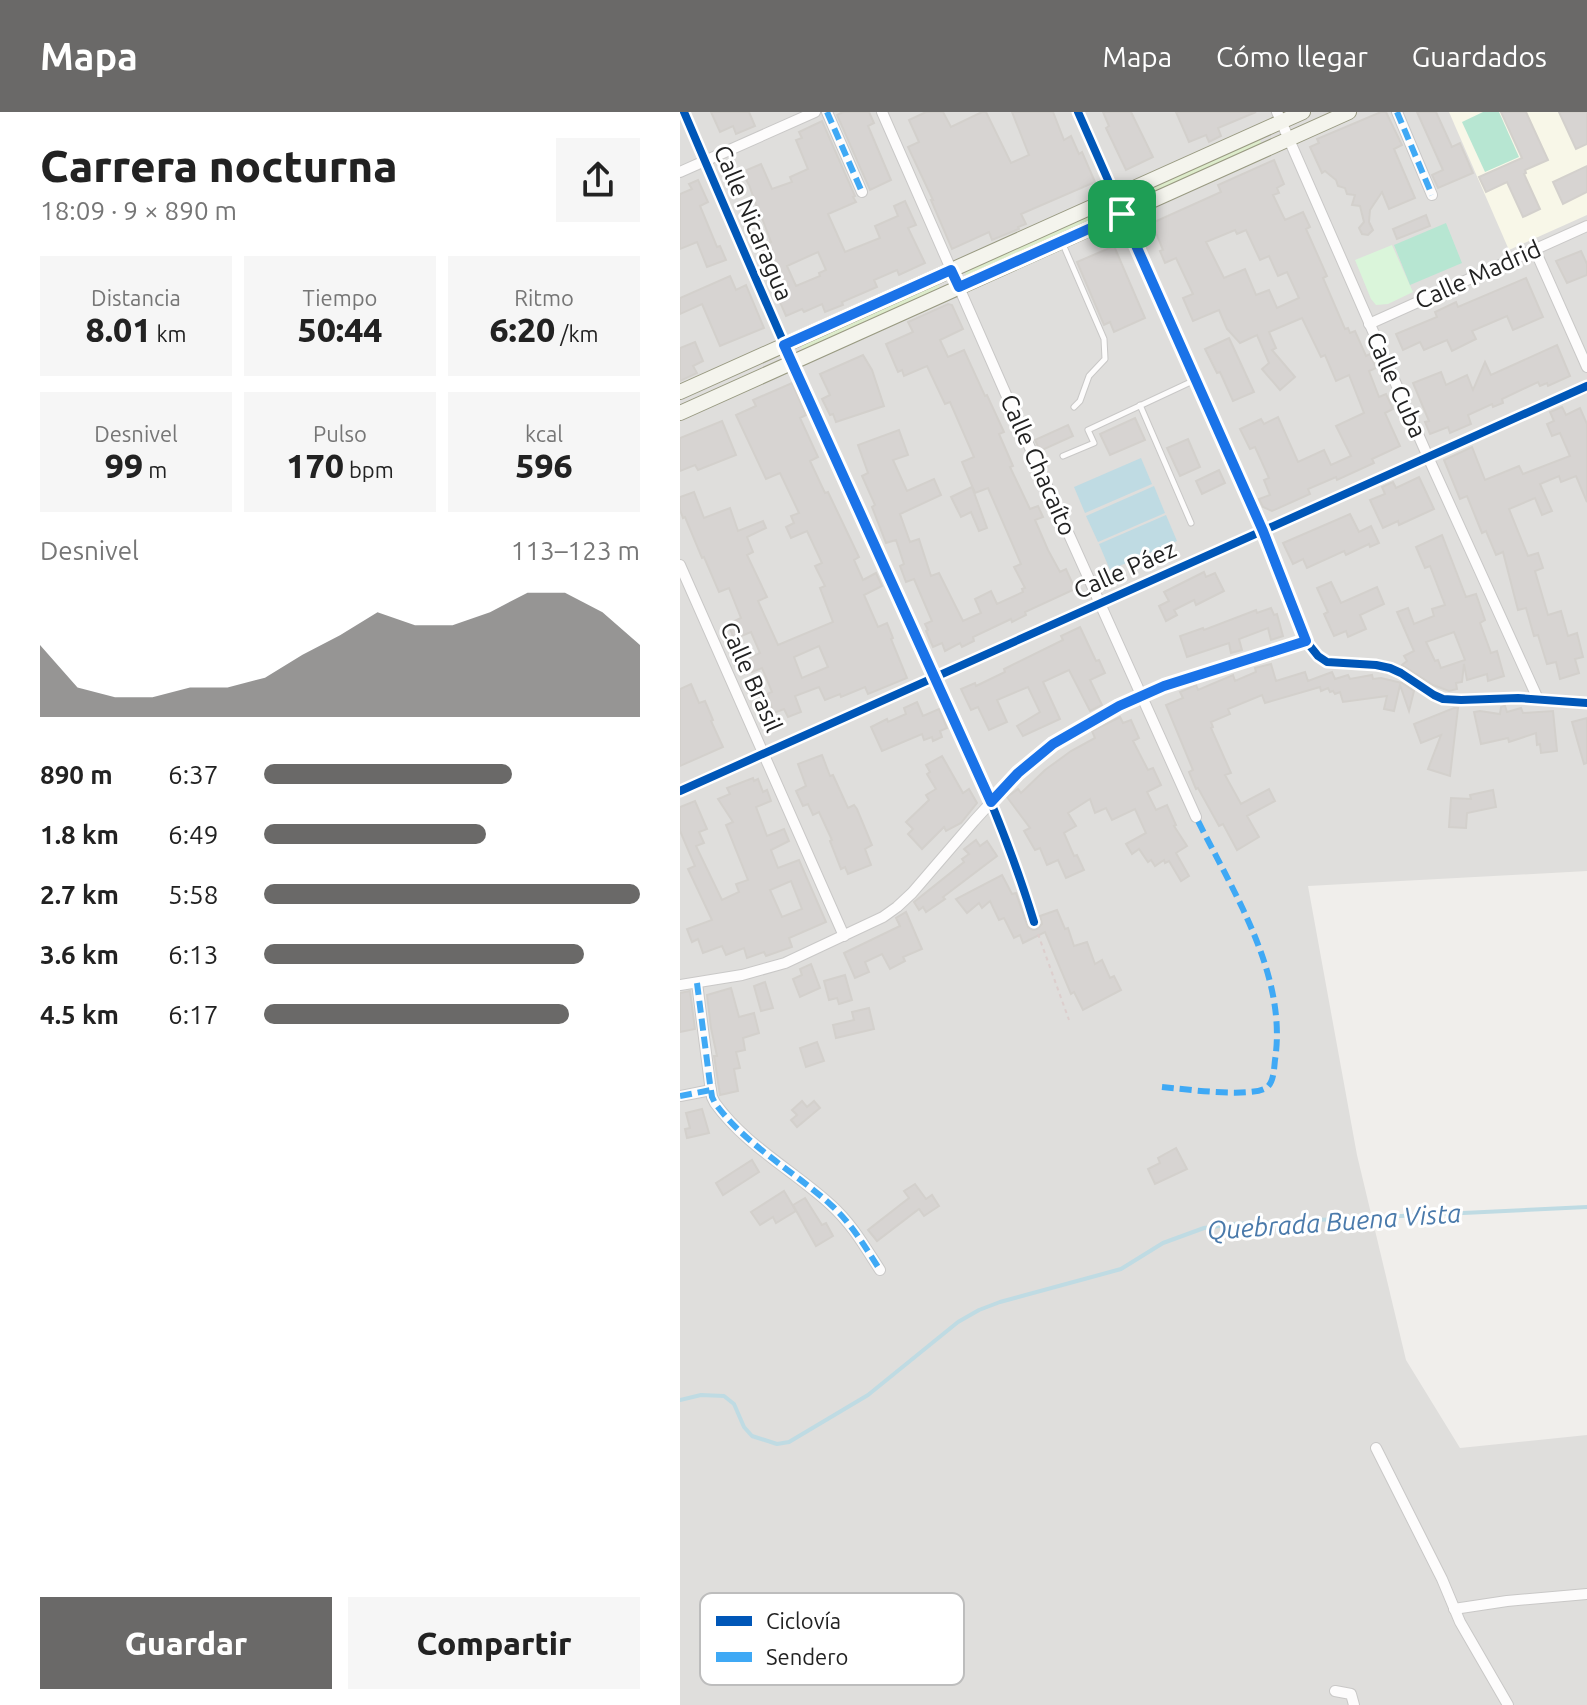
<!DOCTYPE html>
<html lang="es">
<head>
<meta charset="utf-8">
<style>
	body { margin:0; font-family:Ubuntu,sans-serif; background:#f6f6f6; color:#222; height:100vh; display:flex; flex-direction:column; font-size:30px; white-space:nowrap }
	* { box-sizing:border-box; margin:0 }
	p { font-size:26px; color:#767676 }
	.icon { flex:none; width:44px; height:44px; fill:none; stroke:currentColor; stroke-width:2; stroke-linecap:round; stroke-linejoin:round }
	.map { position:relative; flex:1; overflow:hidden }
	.drawer { display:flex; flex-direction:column; background:#fff; width:680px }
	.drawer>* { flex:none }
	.pin { position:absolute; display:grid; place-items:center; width:68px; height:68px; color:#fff; margin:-34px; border-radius:16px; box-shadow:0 4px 12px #0006 }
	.round { display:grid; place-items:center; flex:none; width:84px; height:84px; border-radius:0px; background:#f6f6f6 }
	.overview { display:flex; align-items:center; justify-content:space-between; height:136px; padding:0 40px }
	h1 { font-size:44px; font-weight:800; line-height:60px }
	.figures { display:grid; grid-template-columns:repeat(3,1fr); gap:12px; height:136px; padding:8px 40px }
	.figures div { display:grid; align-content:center; border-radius:0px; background:#f6f6f6; text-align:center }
	.figures b { font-size:34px; font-weight:800 }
	.figures small { font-size:22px; font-weight:400 }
	.figures p { font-size:22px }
	.chart { height:224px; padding:16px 40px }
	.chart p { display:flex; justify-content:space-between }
	.chart svg { width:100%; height:144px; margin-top:8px; fill:#6a6968; opacity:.7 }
	.primary-button { display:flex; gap:16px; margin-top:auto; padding:16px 40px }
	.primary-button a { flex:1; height:92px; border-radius:0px; background:#6a6968; color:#fff; font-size:32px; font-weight:800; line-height:92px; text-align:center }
	.primary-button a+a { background:#f6f6f6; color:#222 }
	ul { padding:0 40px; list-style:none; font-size:26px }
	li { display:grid; grid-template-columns:128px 96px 1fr; align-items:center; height:60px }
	li i { height:20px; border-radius:10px; background:#6a6968 }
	header { display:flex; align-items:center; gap:48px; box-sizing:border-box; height:112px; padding:0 40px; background:#6a6968; color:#fff }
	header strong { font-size:38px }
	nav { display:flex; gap:44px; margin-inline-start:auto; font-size:28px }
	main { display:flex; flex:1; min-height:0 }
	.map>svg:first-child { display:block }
	.residential { fill:#dfdedc }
	.education { fill:#f8f7e8 }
	.grass { fill:#ddeccb }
	.park { fill:#daf5da }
	.pitch { fill:#b7e6d2 }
	.water { fill:#bfdbe3 }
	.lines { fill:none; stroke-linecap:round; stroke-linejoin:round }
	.stream { stroke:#bfdbe3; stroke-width:4 }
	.building { fill:#d7d4d2; stroke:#d3d0cc; stroke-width:2; fill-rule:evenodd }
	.lane-casing { stroke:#c9c8c7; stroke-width:7 }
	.street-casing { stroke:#c9c8c7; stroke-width:12 }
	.secondary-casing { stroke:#999a82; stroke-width:16 }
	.path { stroke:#dccecd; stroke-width:2; stroke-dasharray:4 4; stroke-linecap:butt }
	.lane { stroke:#fdfcfc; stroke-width:5 }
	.street { stroke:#fdfcfc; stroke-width:10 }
	.secondary { stroke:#f4f4ed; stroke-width:14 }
	.quiet { stroke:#3fa9f5; stroke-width:6; stroke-dasharray:12 6; stroke-linecap:butt }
	.cycleway-casing { stroke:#fff; stroke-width:13 }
	.cycleway { stroke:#0057b8; stroke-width:8 }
	.route-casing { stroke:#fff; stroke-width:16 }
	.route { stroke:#1a73e8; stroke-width:10 }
	.labels { text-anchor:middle; stroke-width:6; stroke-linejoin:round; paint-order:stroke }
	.street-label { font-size:24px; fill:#222; stroke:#fff }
	.water-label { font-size:26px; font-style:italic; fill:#4a7aab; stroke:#fff }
	.key { fill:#fff; stroke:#bdbdbd; stroke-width:2 }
	.key-label { font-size:22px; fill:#222 }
</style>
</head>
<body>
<header>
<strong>Mapa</strong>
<nav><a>Mapa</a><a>Cómo llegar</a><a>Guardados</a></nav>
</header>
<main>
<section class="drawer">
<div class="overview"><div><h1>Carrera nocturna</h1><p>18:09 · 9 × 890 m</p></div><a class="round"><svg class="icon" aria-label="share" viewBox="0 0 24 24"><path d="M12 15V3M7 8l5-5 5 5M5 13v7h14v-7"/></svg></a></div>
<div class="figures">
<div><p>Distancia</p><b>8.01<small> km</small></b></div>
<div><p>Tiempo</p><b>50:44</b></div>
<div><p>Ritmo</p><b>6:20<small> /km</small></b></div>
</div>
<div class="figures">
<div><p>Desnivel</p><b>99<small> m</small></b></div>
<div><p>Pulso</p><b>170<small> bpm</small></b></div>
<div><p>kcal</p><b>596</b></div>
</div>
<div class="chart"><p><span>Desnivel</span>113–123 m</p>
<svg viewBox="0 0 160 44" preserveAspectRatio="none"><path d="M0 44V22L10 35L20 38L30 38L40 35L50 35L60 32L70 25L80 19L90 12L100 16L110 16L120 12L130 6L140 6L150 12L160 22V44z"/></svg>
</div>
<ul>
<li><b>890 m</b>6:37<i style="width:66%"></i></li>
<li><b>1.8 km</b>6:49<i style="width:59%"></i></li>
<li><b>2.7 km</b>5:58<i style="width:100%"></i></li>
<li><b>3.6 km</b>6:13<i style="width:85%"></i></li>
<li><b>4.5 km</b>6:17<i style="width:81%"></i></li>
</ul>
<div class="primary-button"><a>Guardar</a><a>Compartir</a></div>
</section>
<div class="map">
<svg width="907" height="1593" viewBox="0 0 907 1593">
	<rect width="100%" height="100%" fill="#f0eeeb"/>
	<polygon class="residential" points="0,0 907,0 907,759 628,774 677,1043 726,1248 780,1336 907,1323 907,1593 0,1593"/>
	<polygon class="education" points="769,0 907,0 907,103 829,138"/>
	<g class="grass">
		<polygon points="578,27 581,29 580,33 455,89 451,87 453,83"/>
		<polygon points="421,98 425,99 424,103 288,164 285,162 286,159"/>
		<polygon points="256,172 260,173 258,177 124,238 121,236 122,232"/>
	</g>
	<polygon class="park" points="712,133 733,180 708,192 696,193 691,187 675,148"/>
	<g class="pitch">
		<polygon points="803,0 819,0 839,45 805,60 782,10"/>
		<polygon points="766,111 782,151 730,173 714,133"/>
	</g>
	<g class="water">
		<polygon points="461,346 472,372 405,401 394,375"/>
		<polygon points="474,374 485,401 418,430 406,404"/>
		<polygon points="486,403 497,429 430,458 419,432"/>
	</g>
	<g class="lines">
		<polyline class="stream" points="0,1288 21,1283 44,1284 54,1292 64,1315 72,1324 97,1332 109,1330 188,1283 278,1210 299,1198 320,1190 441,1157 483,1131 524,1116 554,1112 907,1095"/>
	</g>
	<g class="building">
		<polygon points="31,0 69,0 75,14 56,22 53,14 40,20"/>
		<polygon points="163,0 189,0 194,11 188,14 211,68 190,78 157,3"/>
		<polygon points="246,0 263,0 271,15 302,0 306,0 331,51 349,43 332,0 373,0 384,28 391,24 399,42 402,40 415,70 341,102 346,112 338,115 339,117 312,128 309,120 272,137 251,88 253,88 228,35 239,30 229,8"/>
		<polygon points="423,0 451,0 473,45 446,58 426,16 429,14"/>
		<polygon points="496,0 576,0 538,16 541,24 529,30 526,23 509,30"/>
		<polygon points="701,0 706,0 722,33 714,37 735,86 709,97 702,80 690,98 689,110 693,118 688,123 682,122 679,116 684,110 680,94 672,93 675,83 667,82 665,76 658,74 656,68 645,59 642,61 630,35 639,31 637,27"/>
		<polygon points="737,0 756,0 772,35 780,31 793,61 758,76 752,63 763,58"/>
		<polygon points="821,0 846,0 868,48 845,58 846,61 844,62 860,97 843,105 827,70 806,80 799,65 842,46"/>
		<polygon points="879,0 907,0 907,32 896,37"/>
		<path d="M142,9L175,84L173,85L176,90L148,102L165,140L200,126L195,114L218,104L214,94L225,89L236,113L228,116L245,151L219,163L217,158L194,168L197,175L162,190L163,193L145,200L142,192L124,200L122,197L106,204L77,137L91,130L79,98H78L69,73L62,60L81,52L92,77L112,70L110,65L128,57L116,28L122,26L119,20ZM138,140L146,158L139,161L140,164L116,174L107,154Z"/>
		<path d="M594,48L604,72L597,76L599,81L593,83L605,108L623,100L630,115L626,117L647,164L643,166L665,217L668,216L670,221L675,219L686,244L690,242L696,256L689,259L699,285L706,282L713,297L705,301L720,334L692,347L694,351L657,368L656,365L628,377L630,382L592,399L583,395L579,387L590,383L584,368L589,366L575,335L570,337L560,317L581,307L584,312L598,305L618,350L644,338L651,353L671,344L656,314L684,301L669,263L656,269L645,243L641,245L622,206L589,220L596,236L592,238L615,265L600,278L582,257L589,251L577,223L560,231L547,217L539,198L513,209L503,186L513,182L496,146L485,151L480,139L483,138L472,111L541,80L538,73ZM555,118L557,122L566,118L580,148L589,144L598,164L607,160L619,186L597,196L589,178L576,183L565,157L544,166L526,130Z"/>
		<polygon points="907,54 907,80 883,92 873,70"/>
		<polygon points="18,68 28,90 20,94 37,135 40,134 46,148 27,155 17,130 0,137 0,82 12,77 9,72"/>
		<polygon points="746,103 750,114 717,127 713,117"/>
		<polygon points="434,134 465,206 434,220 430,210 424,213 397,150"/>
		<polygon points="901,139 907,152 907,163 887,171 876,149"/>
		<polygon points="50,164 56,178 66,173 84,216 40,234 22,192 0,202 0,186"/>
		<polygon points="846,166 863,205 833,218 827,204 792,219 796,227 772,239 767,228 744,238 740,230 723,238 716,222 757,205 755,200 776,190 778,195"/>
		<polygon points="268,192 272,193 283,217 260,228 268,245 284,238 305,284 307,283 324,320 319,322 333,354 330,355 350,397 358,394 363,405 355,408 368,438 380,460 386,457 395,477 345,500 346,503 332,510 331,507 293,525 294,529 282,535 280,531 265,539 262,531 253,535 246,519 248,518 245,512 252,509 234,467 226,470 220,454 224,452 216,428 206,431 192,395 195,393 182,364 188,361 178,333 219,318 228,343 213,348 227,379 254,367 261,383 220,402 230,430 239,427 251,464 259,461 283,509 301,501 295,487 311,479 317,492 343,480 342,477 345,476 334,455 341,452 308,376 295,381 282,350 294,345 270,290 265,292 247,254 224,264 222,258 218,260 206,232 233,220 228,210"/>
		<polygon points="549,226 574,280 553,289 540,260 537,261 525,237"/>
		<polygon points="15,230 23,249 13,254 17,261 0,269 0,236"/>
		<polygon points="877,233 890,264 868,274 867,271 860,274 858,270 822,287 823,291 813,295 812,292 788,303 791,312 770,321 768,315 750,322 745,310 749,309 733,271 761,260 766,273 787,263 793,278 805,250 811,263"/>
		<polygon points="183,243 192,258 204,294 156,310 153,302 150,303 142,287 150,283 140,262"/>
		<path d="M112,271L126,303L120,306L138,345L130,349L145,381L148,380L169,424L179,445L174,448L183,468L196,461L202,474L184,483L198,515L207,511L213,526L211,527L227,566L188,582L185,575L161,585L160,582L145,588L139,575L115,584L121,600L108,605L104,597L94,601L87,582L92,580L82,556L72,560L67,547L80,541L71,520L54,527L48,512L61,506L49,476L39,480L24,445L22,446L5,405L3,406L0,398V385L14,380L24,406L50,396L58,419L83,409L86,416L67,425L73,440L67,443L87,485L78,489L98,533L153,510L140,476L145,474L135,454L142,451L127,419L111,426L106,415L114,411L111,404L119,401L100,361L86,367L56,303L76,294L73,288ZM139,534L148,555L122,566L114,545Z"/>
		<polygon points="882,295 886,303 900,296 907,312 907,390 896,364 881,370 879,364 860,372 872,399 862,403 855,386 829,397 848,444 858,441 863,456 855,459 868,503 881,499 888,524 897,521 903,545 895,547 899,561 880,567 876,550 867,552 858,523 854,524 846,496 838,498 823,440 816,443 806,419 802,421 787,384 780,387 764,348 792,335 805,368 839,354 843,362 890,344 880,321 872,324 867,312 874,309 870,300"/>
		<polygon points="455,306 465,328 430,343 420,322"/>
		<polygon points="42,309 56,343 18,358 15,353 0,359 0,326"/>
		<polygon points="388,313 393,324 360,339 355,328"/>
		<polygon points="508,327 520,355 500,364 487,336"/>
		<polygon points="539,358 545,371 522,382 516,369"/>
		<polygon points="739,365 754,397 719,413 718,409 703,416 690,388 705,382 702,375 713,370 716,376"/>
		<polygon points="292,375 307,416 299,419 291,400 281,405 271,385"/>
		<polygon points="670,402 679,420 691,414 699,431 690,435 689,432 666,443 664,439 627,456 623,447 613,452 603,431"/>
		<path d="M762,423L786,485L796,482L805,508L800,511L811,541L817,539L824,564L808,569L807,562L787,568L784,552L782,570L776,571L777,577L769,579L753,573L722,553L727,549L724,544L734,539L717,500L728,496L734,512L754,504L752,497L765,493L750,454L745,456L736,435ZM774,520L785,548L761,556L758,548L755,549L746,530Z"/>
		<polygon points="524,460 526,465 535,461 544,479 516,493 514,488 494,498 497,503 486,509 479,494 489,489 484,480"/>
		<polygon points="651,470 661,491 697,475 704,492 680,503 686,517 668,525 666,519 654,524 644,502 648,500 637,476"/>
		<polygon points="591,496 594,503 597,502 603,524 591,528 588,516 559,527 562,538 551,541 549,531 507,545 500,524 523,516 524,518 576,498 577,501"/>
		<polygon points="400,515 416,549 419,548 425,561 410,568 422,593 410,599 389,558 363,570 380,607 343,624 337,614 360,600 348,575 317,588 327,610 309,618 298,595 291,598 281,577 295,571 296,574 325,560 324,557 383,528 381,524"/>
		<polygon points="591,552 596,569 625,560 628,569 652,560 655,567 668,563 670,567 692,563 693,567 701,566 722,571 734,579 729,599 720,573 714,599 704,597 707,584 663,590 660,580 655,582 653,579 650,580 648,576 641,579 640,575 585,591 582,583 548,597 550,602 531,610 533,615 531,616 551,661 545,663 561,692 589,677 595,689 567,704 579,725 557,738 543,712 539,714 518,676 516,677 509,660 513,658 486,593 503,586 500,580 516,573 518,578 553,563 555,569 576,560 575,556"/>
		<polygon points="11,572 19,591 25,589 33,608 31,609 43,635 0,654 0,577"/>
		<polygon points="237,590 243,604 259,597 267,616 260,619 262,625 253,629 252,625 244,628 242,622 202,639 191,615 207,607 208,610 226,602 224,596"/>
		<polygon points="825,594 827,600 841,596 843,601 873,599 877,639 861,641 860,632 857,633 856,621 829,630 828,626 801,632 794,600 800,599 820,602 821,595"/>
		<polygon points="774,596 778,596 770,664 748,657 761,623 741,631 734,612"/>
		<polygon points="440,605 443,611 451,608 459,626 453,629 468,658 473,656 481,673 467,680 476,698 487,693 496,713 494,714 507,734 496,741 509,764 501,769 489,749 485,751 484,748 475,754 471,748 468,750 459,737 452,742 446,732 466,721 455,697 432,708 426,696 415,701 410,687 388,701 396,714 384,721 394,744 397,743 404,758 386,766 378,748 367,753 360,736 355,738 344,719 350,716 327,685 338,677 341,681 365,658 391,639 415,626 412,619"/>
		<polygon points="907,606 907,651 904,652 892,610"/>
		<polygon points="142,643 150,664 153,663 168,696 174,693 177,697 192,733 185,737 191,753 168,762 165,755 161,757 150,729 152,728 139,700 133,703 128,692 123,694 116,679 126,674 118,652"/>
		<polygon points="262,644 283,681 289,677 297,691 281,711 266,719 264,715 242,737 228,722 233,717 226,710 249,688 246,683 256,677 247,662 250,660 246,653"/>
		<path d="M73,666L74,669L78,667L83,680L87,678L91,689L76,695L87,724L104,717L109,729L91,738L98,756L119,748L146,810L109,826L112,835L86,844L84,840L67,846L64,836L46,843L42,834L23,841L18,827L12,830L7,817L32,808L8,757L15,754L0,719V695L15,689L27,717L19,720L24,731L16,734L42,788L59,780L56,772L68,768L46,713L53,710L38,687L50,682L47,676ZM111,769L122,797L102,805L90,778Z"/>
		<polygon points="813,678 816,695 787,701 786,716 769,715 771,686 791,687 790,683"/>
		<polygon points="296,728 300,734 307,729 317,744 263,785 265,787 246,800 243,795 239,798 234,790 284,750 282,747 289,742 284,737"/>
		<polygon points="322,763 332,782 336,781 348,815 353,818 357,817 362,812 360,804 377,798 385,817 388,816 394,834 407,830 415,852 422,848 430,866 434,864 441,878 403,898 394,880 391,882 365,820 343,831 340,823 334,826 324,806 319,808 310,789 302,796 299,791 287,801 276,787"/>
		<polygon points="226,800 242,837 223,845 225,849 210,857 202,842 185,850 189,860 175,866 164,841 220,814 216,806"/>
		<polygon points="131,852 140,876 120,885 113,867 122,863 120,857"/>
		<polygon points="165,863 172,888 159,892 157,886 149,888 144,869"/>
		<polygon points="85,870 93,896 81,899 74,874"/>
		<polygon points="51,876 59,905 74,901 79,921 63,926 65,938 56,940 60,956 54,957 58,979 40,983 34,944 37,944 31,916 27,883"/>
		<polygon points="10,879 15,917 0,920 0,881"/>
		<polygon points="189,896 194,917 156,926 153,913 174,908 172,900"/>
		<polygon points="137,930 144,949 126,955 120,936"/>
		<polygon points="122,989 127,995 134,989 140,996 117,1015 111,1008 117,1003 112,998"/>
		<polygon points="22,997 29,1021 7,1026 5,1017 10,1016 6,1001"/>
		<polygon points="496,1036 507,1057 475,1072 468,1057 480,1051 478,1046"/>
		<polygon points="72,1048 79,1060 43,1083 36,1071"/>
		<polygon points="235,1072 246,1087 252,1083 259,1094 244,1104 239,1097 197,1129 188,1118 229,1086 224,1079"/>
		<polygon points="104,1079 116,1099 96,1111 93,1105 80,1113 71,1100"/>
		<polygon points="125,1086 142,1113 146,1111 153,1124 136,1134 113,1093"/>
	</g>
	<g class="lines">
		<defs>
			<g id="lane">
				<polyline points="382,130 424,227 425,247 409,264 400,289 394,295"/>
				<polyline points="460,293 511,411"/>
				<polyline points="383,344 414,331 408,318 515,268"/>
			</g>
			<g id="street">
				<path d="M4,0C68,150 133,300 201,448C255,567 316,684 354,810"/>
				<polyline points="147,0 182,80"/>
				<polyline points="202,0 328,287 516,705"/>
				<polyline points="398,0 583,419 626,529 638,544 647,550 696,553 710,556 721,561 754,583 763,587 781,588 838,586 907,591"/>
				<polyline points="597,0 748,345 858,587"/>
				<polyline points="717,0 752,83"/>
				<polyline points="0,60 135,0"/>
				<polyline points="855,138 907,255"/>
				<polyline points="689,212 907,114"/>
				<polyline points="0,453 164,824"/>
				<polyline points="0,679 907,274"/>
				<path d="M17,871L30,972L32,985L35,991C65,1033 114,1059 151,1093C172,1112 185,1135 200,1158"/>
				<polyline points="0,873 62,863 105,851 203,805 217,795 232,781 294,709 338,661 373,632 439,594 484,574 626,529"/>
				<polyline points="0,984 31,978"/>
				<polyline points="696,1336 762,1467 780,1510 828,1593"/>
				<polyline points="774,1497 827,1489 907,1482"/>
				<polyline points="655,1579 671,1582 674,1593"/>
			</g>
			<g id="secondary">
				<polyline points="0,280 623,0"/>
				<polyline points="0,301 669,0"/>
			</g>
		</defs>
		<use href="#lane" class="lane-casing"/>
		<use href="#street" class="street-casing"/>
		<use href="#secondary" class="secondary-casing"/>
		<polyline class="path" points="358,822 389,908"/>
		<use href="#lane" class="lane"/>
		<use href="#street" class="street"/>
		<use href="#secondary" class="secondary"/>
		<g class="quiet">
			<polyline points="147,0 182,80"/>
			<polyline points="717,0 752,83"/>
			<path d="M17,871L30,972L32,985L35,991C65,1033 114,1059 151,1093C172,1112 185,1135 200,1158"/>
			<path d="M482,975C503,977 570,986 586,976C594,971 594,956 595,948C608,863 552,778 516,705"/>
			<polyline points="0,984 31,978"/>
		</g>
		<defs>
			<g id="cycleway">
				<path d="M4,0C68,150 133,300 201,448C255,567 316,684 354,810"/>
				<polyline points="398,0 583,419 626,529 638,544 647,550 696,553 710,556 721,561 754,583 763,587 781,588 838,586 907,591"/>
				<polyline points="0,679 907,274"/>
			</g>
		</defs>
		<use href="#cycleway" class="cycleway-casing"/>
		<use href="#cycleway" class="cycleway"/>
	</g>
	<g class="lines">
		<defs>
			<polygon id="route" points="442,102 583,419 626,529 484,574 439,594 373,632 338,661 311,690 104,233 271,158 279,175"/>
		</defs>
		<use href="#route" class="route-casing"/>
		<use href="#route" class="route"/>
	</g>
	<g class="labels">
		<g class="street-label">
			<text transform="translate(73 111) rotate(67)" y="8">Calle Nicaragua</text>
			<text transform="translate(798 163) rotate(-24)" y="8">Calle Madrid</text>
			<text transform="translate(716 273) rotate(66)" y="8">Calle Cuba</text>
			<text transform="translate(358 353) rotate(66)" y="8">Calle Chacaíto</text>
			<text transform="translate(445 458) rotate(-24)" y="8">Calle Páez</text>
			<text transform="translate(71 565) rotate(66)" y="8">Calle Brasil</text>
		</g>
		<g class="water-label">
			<text transform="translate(654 1110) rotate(-4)" y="9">Quebrada Buena Vista</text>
		</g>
	</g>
	<rect x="20" y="1481" width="264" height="92" rx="12" class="key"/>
	<rect x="36" y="1504" width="36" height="10" fill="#0057b8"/>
	<rect x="36" y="1540" width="36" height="10" fill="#3fa9f5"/>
	<g class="key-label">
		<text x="86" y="1517">Ciclovía</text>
		<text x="86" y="1553">Sendero</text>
	</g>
</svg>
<div class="pin" style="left:442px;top:102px;background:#1e9e55"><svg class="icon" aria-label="arrive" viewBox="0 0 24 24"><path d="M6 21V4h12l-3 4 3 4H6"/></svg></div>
</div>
</main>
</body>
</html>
